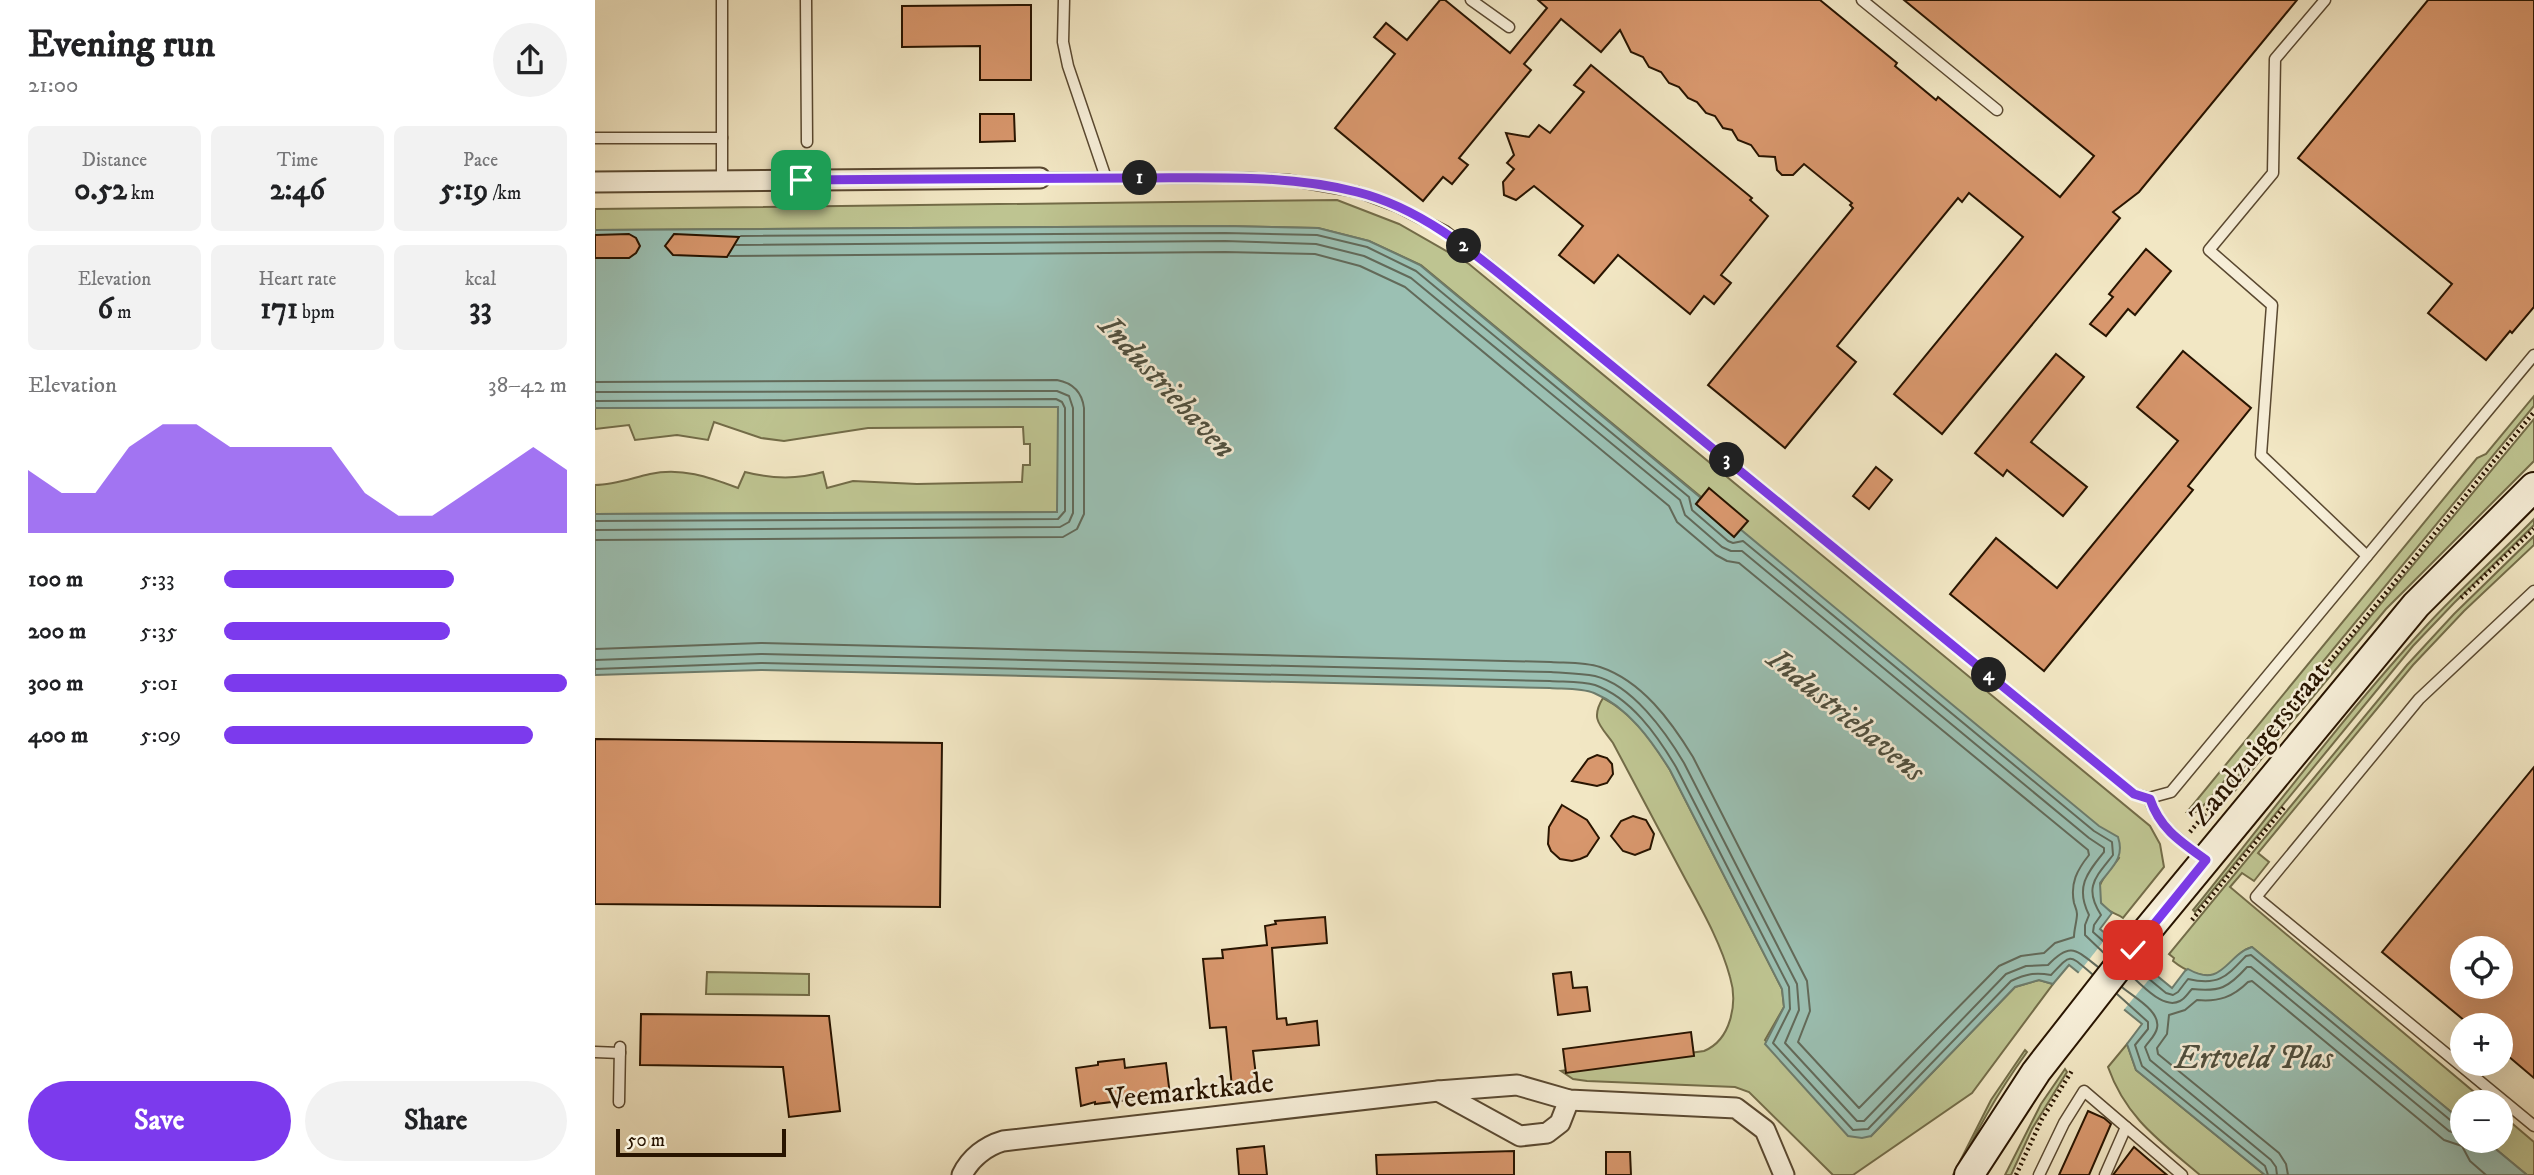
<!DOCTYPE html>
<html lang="en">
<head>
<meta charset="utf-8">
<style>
	body { margin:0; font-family:"IM FELL DW Pica",serif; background:#f2f2f2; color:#202124; height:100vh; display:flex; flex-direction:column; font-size:26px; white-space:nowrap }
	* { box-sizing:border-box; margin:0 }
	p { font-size:23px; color:#757577 }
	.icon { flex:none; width:38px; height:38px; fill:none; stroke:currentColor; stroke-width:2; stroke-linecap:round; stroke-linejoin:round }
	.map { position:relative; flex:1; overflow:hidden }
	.side { display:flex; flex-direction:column; background:#fff; width:595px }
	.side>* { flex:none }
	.tools { position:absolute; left:1855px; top:936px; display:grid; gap:14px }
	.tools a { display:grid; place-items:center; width:63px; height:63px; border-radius:50%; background:#fff; box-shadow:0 7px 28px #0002; font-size:35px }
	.scale { position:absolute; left:21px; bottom:18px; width:170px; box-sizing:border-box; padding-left:7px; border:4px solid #281400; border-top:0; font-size:19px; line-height:24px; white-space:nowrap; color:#281400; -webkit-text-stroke:5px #f7efd9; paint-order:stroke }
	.pin { position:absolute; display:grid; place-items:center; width:60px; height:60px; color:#fff; margin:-30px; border-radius:14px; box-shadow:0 4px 10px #0006 }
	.km { position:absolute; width:35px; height:35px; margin:-18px; border-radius:50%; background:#222; color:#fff; font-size:19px; line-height:35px; text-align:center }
	.round { display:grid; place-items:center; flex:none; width:74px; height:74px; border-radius:37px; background:#f2f2f2 }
	.summary { display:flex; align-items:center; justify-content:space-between; height:119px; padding:0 28px }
	h1 { font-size:38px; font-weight:800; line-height:52px }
	.metrics { display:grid; grid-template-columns:repeat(3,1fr); gap:10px; height:119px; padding:7px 28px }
	.metrics div { display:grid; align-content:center; border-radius:10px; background:#f2f2f2; text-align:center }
	.metrics b { font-size:30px; font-weight:800 }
	.metrics small { font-size:19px; font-weight:400 }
	.metrics p { font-size:19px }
	.chart { height:196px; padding:14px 28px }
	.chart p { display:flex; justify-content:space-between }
	.chart svg { width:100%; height:126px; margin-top:7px; fill:#7c3aed; opacity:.7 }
	.action { display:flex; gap:14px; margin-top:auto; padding:14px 28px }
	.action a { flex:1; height:80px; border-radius:42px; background:#7c3aed; color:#fff; font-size:28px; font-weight:800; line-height:80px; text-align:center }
	.action a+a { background:#f2f2f2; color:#202124 }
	ul { padding:0 28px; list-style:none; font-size:23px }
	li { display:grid; grid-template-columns:112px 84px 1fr; align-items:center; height:52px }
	li i { height:18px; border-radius:9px; background:#7c3aed }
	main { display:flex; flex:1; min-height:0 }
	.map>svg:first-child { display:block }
	.green { fill:#bec491; stroke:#736c48; stroke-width:2 }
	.water { fill:#9bc0b3; stroke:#6d7b6b; stroke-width:2 }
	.pier { fill:#f2e7c4 }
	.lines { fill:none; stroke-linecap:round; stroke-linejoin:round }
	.shore { stroke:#626a5a; stroke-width:2 }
	.building { fill:#d8976d; stroke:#281400; stroke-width:2; fill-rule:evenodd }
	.service-casing { stroke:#5a4931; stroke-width:13 }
	.minor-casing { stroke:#5a4931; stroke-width:23 }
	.secondary-casing { stroke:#281400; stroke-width:32 }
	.path { stroke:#281400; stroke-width:4.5; stroke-dasharray:2 3.5; stroke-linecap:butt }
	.service { stroke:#f7efd9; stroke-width:10 }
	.minor { stroke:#f7efd9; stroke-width:19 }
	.secondary { stroke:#f7efd9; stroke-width:28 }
	.route-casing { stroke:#fff; stroke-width:14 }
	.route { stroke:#7c3aed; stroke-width:9 }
	.labels { text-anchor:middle; stroke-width:5; stroke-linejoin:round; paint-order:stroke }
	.street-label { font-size:30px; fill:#281400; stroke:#f7efd9 }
	.water-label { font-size:32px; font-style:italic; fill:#50503f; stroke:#f7efd9 }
</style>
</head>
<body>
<main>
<section class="side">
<div class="summary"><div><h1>Evening run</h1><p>21:00</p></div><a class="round"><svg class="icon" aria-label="share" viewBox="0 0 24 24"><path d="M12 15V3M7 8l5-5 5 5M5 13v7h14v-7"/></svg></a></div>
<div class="metrics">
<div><p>Distance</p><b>0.52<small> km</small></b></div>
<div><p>Time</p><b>2:46</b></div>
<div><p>Pace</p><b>5:19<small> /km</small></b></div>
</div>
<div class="metrics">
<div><p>Elevation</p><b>6<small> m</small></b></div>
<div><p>Heart rate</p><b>171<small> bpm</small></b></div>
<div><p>kcal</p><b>33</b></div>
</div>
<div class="chart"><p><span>Elevation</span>38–42 m</p>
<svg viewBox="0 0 160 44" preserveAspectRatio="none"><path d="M0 44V22L10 30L20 30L30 14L40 6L50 6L60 14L70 14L80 14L90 14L100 30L110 38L120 38L130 30L140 22L150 14L160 22V44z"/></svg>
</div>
<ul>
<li><b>100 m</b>5:33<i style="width:67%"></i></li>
<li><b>200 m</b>5:35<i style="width:66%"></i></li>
<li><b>300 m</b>5:01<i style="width:100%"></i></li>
<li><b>400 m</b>5:09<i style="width:90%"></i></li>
</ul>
<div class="action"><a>Save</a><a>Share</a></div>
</section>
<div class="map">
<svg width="1939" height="1175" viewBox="0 0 1939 1175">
	<rect width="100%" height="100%" fill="#f2e7c4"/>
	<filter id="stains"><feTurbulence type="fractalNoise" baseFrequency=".00286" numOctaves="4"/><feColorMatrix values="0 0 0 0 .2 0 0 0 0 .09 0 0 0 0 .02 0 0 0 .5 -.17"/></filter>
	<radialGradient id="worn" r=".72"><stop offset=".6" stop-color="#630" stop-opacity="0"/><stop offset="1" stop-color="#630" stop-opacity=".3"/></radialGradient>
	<g class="green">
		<path d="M742,200L804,224L874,264L1555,826L1565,844L1569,867L1528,918C1521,913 1515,913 1509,907C1493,889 1515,871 1524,858L1139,537L1101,504L1106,497L826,265L774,241L723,228L630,226L0,230V209Z"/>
		<polygon points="1939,396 1939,406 1612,802 1601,812 1592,812 1882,458 1891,454"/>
		<path d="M463,406V512L0,514V485C19,485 37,478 55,474C86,467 114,477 143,488L150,472C177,479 201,480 228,472L232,488L258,481L322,484L427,482L428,465H435V444H429L428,427L273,428L189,441L166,438L119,422L113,440L82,435L40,440L34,425L0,429V408Z"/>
		<polygon points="1939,419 1939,461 1791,609 1638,793 1619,808 1618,806"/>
		<path d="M1939,519V525L1859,603L1818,646L1600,912L1598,910C1675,815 1749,715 1832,625C1866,588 1904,555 1939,519Z"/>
		<path d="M1939,536V545L1869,611L1818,665L1663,853L1674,862L1659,881L1647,873L1635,887L1891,1102H1867V1121L1657,947C1642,951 1638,965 1626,972C1610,981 1589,970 1578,961L1579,958L1574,954L1812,665L1859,614Z"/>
		<path d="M1008,698C1038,713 1058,742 1075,770L1187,989L1189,1007L1170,1040L1276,1136L1420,987L1444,980L1458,984L1377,1093L1258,1175H1238L1154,1092L1140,1087L992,1081L978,1079L966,1071L1109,1051C1136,1040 1143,1003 1135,977C1125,940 1104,905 1086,871C1063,828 1041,786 1018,743C1005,725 995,719 1008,698Z"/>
		<polygon points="112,972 214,974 214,995 111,994"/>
		<path d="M1532,1044L1541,1070L1670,1175H1605C1565,1141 1531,1118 1513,1067Z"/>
		<path d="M1430,1050L1432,1052C1404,1091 1380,1131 1362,1175H1358L1396,1100Z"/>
		<polygon points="1470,1069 1472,1072 1437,1129 1416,1175 1410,1175 1446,1104"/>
		<polygon points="1906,1114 1939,1142 1939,1175 1932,1175 1891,1141 1906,1141"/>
	</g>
	<path class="water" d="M630,226L723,228L774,241L825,265L1106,498L1101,504L1139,536L1145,529L1504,826L1523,837C1530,858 1517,867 1505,883L1506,903L1517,913L1505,929L1577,988L1590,971L1593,969C1628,989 1631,955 1657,947L1867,1121V1141H1891L1932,1175H1670L1541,1070L1532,1044L1547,1024L1474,965L1458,984L1444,980L1420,987L1276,1136L1267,1138L1253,1136L1170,1044L1189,1007L1187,989L1075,770C1056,740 1033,707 999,693C987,688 969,689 955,688L166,670L0,675V514L462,512L463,407L0,408V230Z"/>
	<polygon class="pier" points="1515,933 1561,971 1527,1012 1482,975"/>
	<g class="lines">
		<g class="shore">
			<path d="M146,236L630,233L722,235L772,247L821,271L1094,497L1097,510L1133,541L1138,543L1148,541L1499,831L1517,842L1518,855C1501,877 1488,887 1506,915L1499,925L1498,932L1517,949"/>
			<path d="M141,245L630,241L721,244L769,256L816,278L1085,500L1090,515L1127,547L1136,551H1147L1494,838L1509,848V852C1492,873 1480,887 1494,915L1490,925V935L1512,956"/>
			<path d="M0,382L462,380C478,383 487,392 489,408V514L482,529L468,537L0,540"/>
			<polyline points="0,392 462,391 474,396 478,408 478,513 474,522 465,527 0,530"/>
			<polyline points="0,401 461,399 467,402 470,408 470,511 463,519 0,521"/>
			<path d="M0,649L166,643L956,662C971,663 990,662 1005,667C1047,681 1076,721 1098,757L1212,981L1215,1011L1203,1042L1264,1108L1404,966L1426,956L1449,953L1460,943L1479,937C1479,929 1482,921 1482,914C1482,910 1480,906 1479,903C1475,883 1482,870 1494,855L1493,850L1144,563L1132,561L1121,555L1082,522L1074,506L810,287L765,266L720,254L630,252L135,256"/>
			<path d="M0,660L166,654L956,672C970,673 986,673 1000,676C1037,685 1070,731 1089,763L1202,984L1204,1010L1190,1043L1262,1121H1269L1411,974L1431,966L1453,965C1475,942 1480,949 1503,967"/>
			<path d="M0,669L166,663L955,681C969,682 987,681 1000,685C1036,698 1062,735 1081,767L1194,987L1195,1009L1178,1043L1258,1130L1273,1129L1416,981C1431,974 1440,972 1456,975C1477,953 1473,954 1497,974"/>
			<path d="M1542,969L1571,993L1578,995L1583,992L1593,979C1624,986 1631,977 1651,956L1656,955L1860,1124L1867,1126"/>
			<path d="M1536,976C1548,985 1568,1010 1585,1001C1590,999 1593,993 1597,989C1625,992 1633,988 1652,967H1656L1854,1131L1867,1135"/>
			<path d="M1527,987C1538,997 1566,1011 1562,1028C1561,1035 1554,1041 1550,1047L1555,1060L1676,1160L1681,1167L1682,1175"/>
			<polyline points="1522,994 1553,1022 1553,1029 1540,1045 1547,1066 1670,1166 1673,1175"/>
			<path d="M1693,1175L1691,1164L1684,1153L1563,1054L1562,1048L1572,1034L1574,1015L1590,1010L1602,1000C1624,1002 1638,997 1653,982L1657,981L1849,1140L1867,1146L1875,1161L1891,1175"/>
		</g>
	</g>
	<g class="building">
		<polygon points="845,0 850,0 915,53 952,8 943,0 1225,0 1302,63 1300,66 1341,100 1343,97 1465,197 1499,156 1309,0 1702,0 1544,192 1518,212 1525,218 1347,434 1299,394 1428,237 1374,193 1367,202 1363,198 1242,346 1261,362 1190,448 1113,385 1258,208 1255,205 1257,203 1209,164 1198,175 1187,175 1182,170 1180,157 1164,156 1156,145 1143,140 1137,130 1128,128 1120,116 1111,113 1102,102 1093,98 1084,87 1074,83 1066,72 1054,67 1048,57 1036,52 1025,30 1006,52 966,19 929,64 936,70 864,158 873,165 857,184 848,177 828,201 740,128 800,54 779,37 791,23 812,40"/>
		<polygon points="1833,0 1939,0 1939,307 1917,333 1915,331 1891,360 1833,313 1857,284 1703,158"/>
		<polygon points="436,5 436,80 385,80 385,46 307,47 307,6"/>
		<polygon points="996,65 1157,198 1155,200 1173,216 1126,275 1136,283 1119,304 1109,296 1095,314 1023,255 999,283 964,255 988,226 939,186 921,200 909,195 908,182 919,169 912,163 919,155 911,133 934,137 944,125 955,133 989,92 979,85"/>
		<polygon points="385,114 419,114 420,141 385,142"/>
		<polygon points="34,234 41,238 45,246 41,253 34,258 0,258 0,235"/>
		<polygon points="79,234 144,237 132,257 78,255 70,246"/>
		<polygon points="1551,249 1576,271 1540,315 1533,309 1511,336 1495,324 1518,297 1514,294"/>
		<polygon points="1588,351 1656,408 1593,486 1598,490 1449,671 1355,594 1401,538 1462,588 1583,441 1542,407"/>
		<polygon points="1461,354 1489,377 1436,442 1492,487 1468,516 1412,470 1408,476 1380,453"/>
		<polygon points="1281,467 1297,480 1274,509 1258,496"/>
		<polygon points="1114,488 1153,521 1139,537 1101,504"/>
		<polygon points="0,739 347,743 345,907 0,904"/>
		<polygon points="1002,755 1012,758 1017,764 1018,774 1012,783 1002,786 977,781 993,759"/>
		<path d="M1939,767V1078L1906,1050V1026H1876L1787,952ZM1867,948H1906V987H1867Z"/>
		<polygon points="967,805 992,820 1004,838 992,856 985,859 977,861 965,859 956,851 953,844 954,827"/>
		<polygon points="1038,816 1051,820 1059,834 1055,849 1040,855 1028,851 1016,836 1026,821"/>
		<polygon points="730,917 732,943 677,948 682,1019 691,1018 692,1025 722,1021 724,1045 658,1051 662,1084 637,1087 631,1027 615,1028 608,959 628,958 627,950 672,945 670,926 681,924 680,921"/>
		<polygon points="976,972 978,988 992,987 995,1011 963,1015 958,974"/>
		<polygon points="46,1014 234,1016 245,1111 194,1117 188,1067 45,1065"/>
		<polygon points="1096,1032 1099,1056 971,1073 968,1049"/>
		<polygon points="529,1059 530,1068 571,1063 575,1095 500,1104 500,1102 486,1106 481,1068 503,1065 503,1062"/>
		<polygon points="1493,1111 1509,1118 1516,1124 1494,1175 1464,1175"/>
		<polygon points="669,1146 672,1175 644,1175 642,1149"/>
		<polygon points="1539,1147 1553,1159 1572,1175 1518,1175"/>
		<polygon points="919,1151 919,1175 782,1175 781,1155"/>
		<polygon points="1011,1152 1035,1152 1036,1175 1011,1175"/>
	</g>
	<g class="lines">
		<defs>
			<g id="service">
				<polyline points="211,0 212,142"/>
				<polyline points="469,0 468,42 473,66 511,178"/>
				<polyline points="876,0 914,27"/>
				<polyline points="1267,0 1402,110"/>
				<polyline points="1730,0 1680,59 1678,173 1614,250 1677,305 1666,455 1772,556"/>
				<polyline points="0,138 127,138"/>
				<polyline points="445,178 654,178 693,180 763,192 803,207 850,231 895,266 1539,794 1554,798 1576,792 1939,355"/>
				<polyline points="127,181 127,0"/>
				<polyline points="1939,591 1824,699 1661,897 1939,1126"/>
				<path d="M1554,798C1565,828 1584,840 1608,858"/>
				<polyline points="0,1052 25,1053"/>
				<polyline points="24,1102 25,1047"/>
				<polyline points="1444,1175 1469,1123 1489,1091 1587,1175"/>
				<polyline points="1510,1175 1531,1127"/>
			</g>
			<g id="minor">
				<polyline points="0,182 445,178"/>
				<polyline points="843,1091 925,1136 952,1133 965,1123 974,1100"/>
				<path d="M367,1175C375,1158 391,1146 408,1141L843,1091L922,1085L974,1100L1141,1108L1170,1130L1189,1175"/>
			</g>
			<polyline id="secondary" points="1374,1175 1441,1072 1537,949 1821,605 1939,487"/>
		</defs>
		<use href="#service" class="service-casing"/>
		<use href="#minor" class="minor-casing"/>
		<use href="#secondary" class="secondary-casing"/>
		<g class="path">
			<polyline points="1866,598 1939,529"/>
			<polyline points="1595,832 1939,412"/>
			<polyline points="1597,920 1691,805"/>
			<polyline points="1421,1175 1447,1119 1478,1069"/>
		</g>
		<use href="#service" class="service"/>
		<use href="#minor" class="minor"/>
		<use href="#secondary" class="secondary"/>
	</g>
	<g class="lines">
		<defs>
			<path id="route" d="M206,180C317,179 429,178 540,178C614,178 690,174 762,192C826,208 878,252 928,293L1539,794L1555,799C1565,829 1586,842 1611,860L1538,950"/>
		</defs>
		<use href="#route" class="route-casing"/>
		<use href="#route" class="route"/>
	</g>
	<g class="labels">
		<g class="street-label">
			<text transform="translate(1664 743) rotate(-51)" y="10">Zandzuigerstraat</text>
			<text transform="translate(595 1090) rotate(-6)" y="10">Veemarktkade</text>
		</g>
		<g class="water-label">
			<text transform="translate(573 386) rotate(47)" y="11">Industriehaven</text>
			<text transform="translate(1252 714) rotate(39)" y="11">Industriehavens</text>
			<text x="1659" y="1068">Ertveld Plas</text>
		</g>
	</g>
	<rect width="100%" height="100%" filter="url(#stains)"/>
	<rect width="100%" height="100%" fill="url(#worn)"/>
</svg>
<div class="tools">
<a><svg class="icon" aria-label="locate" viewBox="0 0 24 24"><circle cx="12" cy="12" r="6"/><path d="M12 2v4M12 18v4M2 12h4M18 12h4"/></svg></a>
<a>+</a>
<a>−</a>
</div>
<div class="scale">50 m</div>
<div class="pin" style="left:206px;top:180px;background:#1e9e55"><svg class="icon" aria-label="arrive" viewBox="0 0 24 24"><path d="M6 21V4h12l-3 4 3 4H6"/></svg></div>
<div class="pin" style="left:1538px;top:950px;background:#d93025"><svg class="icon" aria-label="check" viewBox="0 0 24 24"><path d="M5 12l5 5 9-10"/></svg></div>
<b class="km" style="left:545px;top:178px">1</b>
<b class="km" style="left:869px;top:246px">2</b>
<b class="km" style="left:1132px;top:460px">3</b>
<b class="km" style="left:1394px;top:675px">4</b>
</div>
</main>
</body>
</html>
